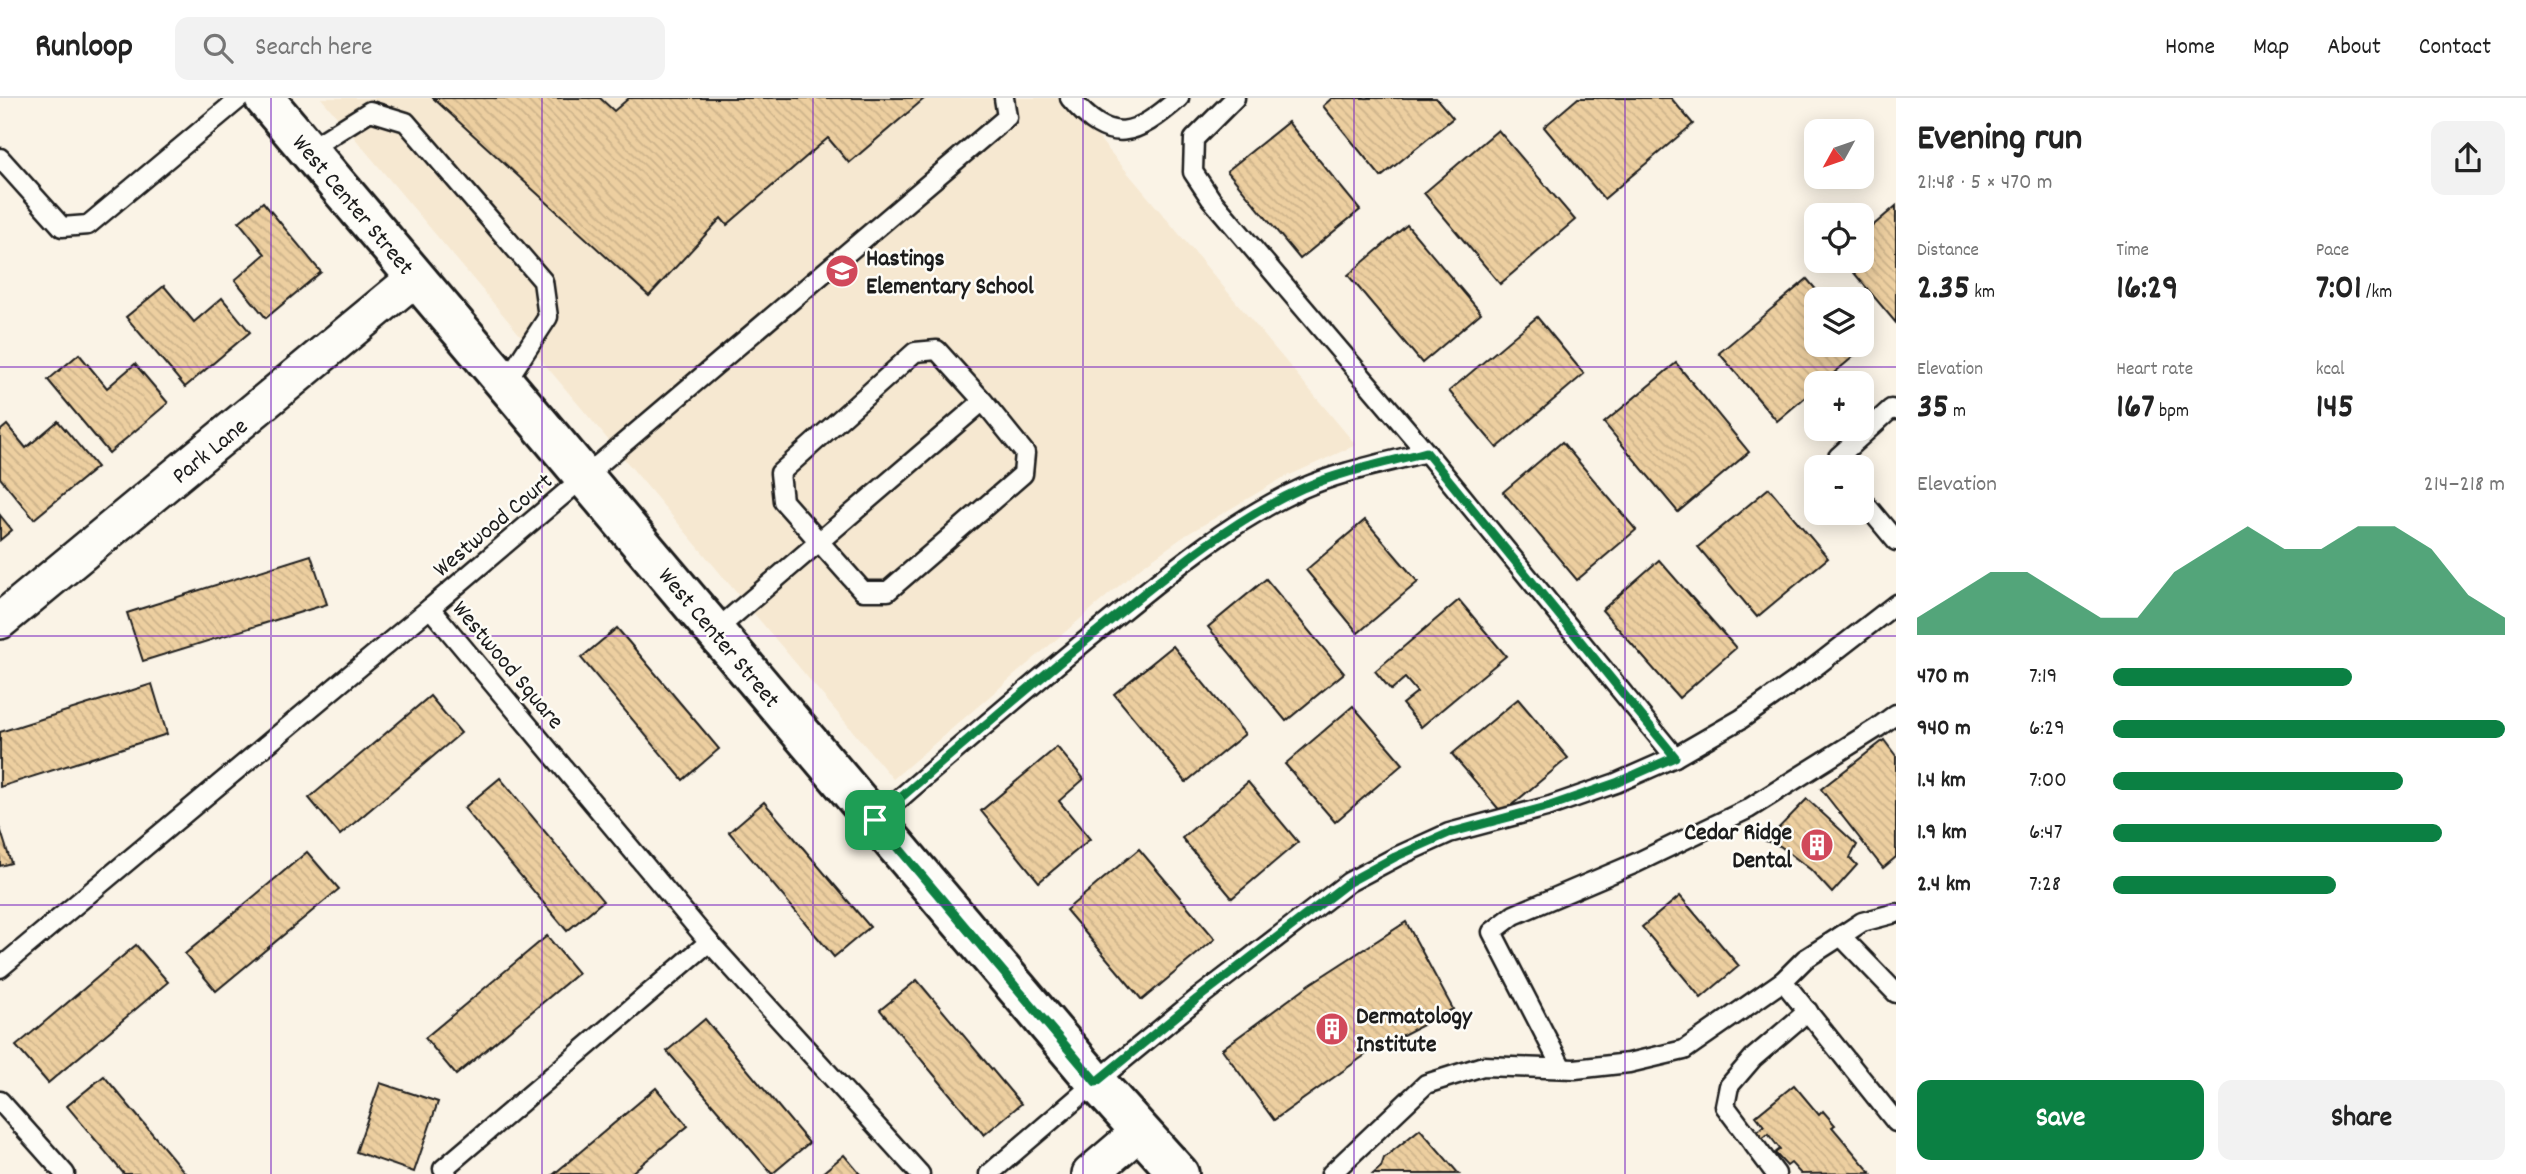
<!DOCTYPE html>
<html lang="en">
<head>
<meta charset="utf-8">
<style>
	body { margin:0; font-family:Dekko,sans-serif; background:#f2f2f2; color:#222; height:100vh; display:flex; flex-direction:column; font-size:26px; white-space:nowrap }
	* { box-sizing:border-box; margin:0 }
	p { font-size:23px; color:#767676 }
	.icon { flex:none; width:38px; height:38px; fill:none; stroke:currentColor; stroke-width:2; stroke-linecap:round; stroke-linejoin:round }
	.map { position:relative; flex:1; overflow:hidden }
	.sheet { display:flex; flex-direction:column; background:#fff; width:630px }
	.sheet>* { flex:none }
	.needle { width:46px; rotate:230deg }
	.controls { position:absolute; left:1804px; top:21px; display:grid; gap:14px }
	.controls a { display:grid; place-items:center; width:70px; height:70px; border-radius:14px; background:#fff; box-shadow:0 4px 18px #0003; font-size:35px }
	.pin { position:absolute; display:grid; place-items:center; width:60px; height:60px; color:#fff; margin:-30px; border-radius:14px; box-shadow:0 4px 10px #0006 }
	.round { display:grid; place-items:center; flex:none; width:74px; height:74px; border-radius:14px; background:#f2f2f2 }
	.headline { display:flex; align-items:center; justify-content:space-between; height:119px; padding:0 21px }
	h1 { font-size:38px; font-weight:700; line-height:52px }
	.figures { display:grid; grid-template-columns:repeat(3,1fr); gap:10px; height:119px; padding:7px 21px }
	.figures div { display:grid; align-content:center }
	.figures b { font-size:35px; font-weight:700 }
	.figures small { font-size:19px; font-weight:400 }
	.figures p { font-size:19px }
	.chart { height:196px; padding:14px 21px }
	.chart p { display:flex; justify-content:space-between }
	.chart svg { width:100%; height:126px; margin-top:7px; fill:#0b8043; opacity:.7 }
	.button { display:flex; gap:14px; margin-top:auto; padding:14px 21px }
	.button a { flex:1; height:80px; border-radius:14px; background:#0b8043; color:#fff; font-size:28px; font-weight:700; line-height:80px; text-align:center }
	.button a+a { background:#f2f2f2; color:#222 }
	ul { padding:0 21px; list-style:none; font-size:23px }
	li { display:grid; grid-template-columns:112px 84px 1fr; align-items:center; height:52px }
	li i { height:18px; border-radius:9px; background:#0b8043 }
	header { display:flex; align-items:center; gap:42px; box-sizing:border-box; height:98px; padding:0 35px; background:#fff; border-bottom:2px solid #e0e0e0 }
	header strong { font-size:33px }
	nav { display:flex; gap:38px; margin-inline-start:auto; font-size:24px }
	.search { width:490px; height:63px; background:#f2f2f2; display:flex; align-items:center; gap:18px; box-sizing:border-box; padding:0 24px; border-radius:14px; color:#767676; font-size:26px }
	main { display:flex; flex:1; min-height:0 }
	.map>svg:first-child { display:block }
	.built { fill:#f6e8d1 }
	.building { fill:url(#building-back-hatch); stroke:#1c1c1c; stroke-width:2 }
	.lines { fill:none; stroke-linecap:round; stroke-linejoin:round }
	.service-casing { stroke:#1c1c1c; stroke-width:23 }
	.minor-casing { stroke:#1c1c1c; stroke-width:40 }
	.tertiary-casing { stroke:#1c1c1c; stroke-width:44 }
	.service { stroke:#fdfcf7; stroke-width:18 }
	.minor { stroke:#fdfcf7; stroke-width:35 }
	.tertiary { stroke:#fdfcf7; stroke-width:38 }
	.route-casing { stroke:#fff; stroke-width:14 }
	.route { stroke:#0b8043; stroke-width:9 }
	.grid { fill:none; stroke:#7b2cbf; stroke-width:2; stroke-opacity:0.55 }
	.labels { text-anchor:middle; stroke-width:5; stroke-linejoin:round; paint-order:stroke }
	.street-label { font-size:24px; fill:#1c1c1c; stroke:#fdfcf7 }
	.poi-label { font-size:24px; font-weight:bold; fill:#1c1c1c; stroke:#fdfcf7; text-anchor:start }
</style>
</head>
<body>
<header>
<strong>Runloop</strong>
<div class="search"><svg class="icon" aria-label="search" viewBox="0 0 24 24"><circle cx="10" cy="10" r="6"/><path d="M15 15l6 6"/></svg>Search here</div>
<nav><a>Home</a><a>Map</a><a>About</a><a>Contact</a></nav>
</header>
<main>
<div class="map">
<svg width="1896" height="1076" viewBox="0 0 1896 1076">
	<defs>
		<pattern id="building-back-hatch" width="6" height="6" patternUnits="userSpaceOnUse" patternTransform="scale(1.75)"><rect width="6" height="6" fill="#edcfa0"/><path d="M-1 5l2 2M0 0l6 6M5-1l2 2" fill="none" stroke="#cbb189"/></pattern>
	</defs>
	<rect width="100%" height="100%" fill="#faf3e6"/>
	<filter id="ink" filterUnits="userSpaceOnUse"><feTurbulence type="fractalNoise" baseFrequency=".0143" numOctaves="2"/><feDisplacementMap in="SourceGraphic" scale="14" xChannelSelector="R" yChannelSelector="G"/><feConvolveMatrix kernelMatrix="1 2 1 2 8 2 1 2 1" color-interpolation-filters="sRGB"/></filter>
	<g filter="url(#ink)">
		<polygon class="built" points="321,0 1065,0 1356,347 1281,381 1186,437 1141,469 893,681"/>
		<g class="building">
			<polygon points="433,0 600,0 614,13 629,0 925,0 849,65 828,40 727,127 721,120 649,198"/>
			<polygon points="1332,0 1436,0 1453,20 1381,79 1323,8"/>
			<polygon points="1578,0 1671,0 1693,26 1604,101 1544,29"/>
			<polygon points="1288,24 1360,112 1300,161 1227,73"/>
			<polygon points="1498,32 1575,122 1500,186 1424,95"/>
			<polygon points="263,104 321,174 266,220 235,182 265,156 239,124"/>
			<polygon points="1896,108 1896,225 1844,163 1862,163 1862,137"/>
			<polygon points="1407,127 1481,215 1422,265 1348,177"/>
			<polygon points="1807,181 1824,201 1816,201 1816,247 1862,246 1865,249 1822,285 1816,285 1816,290 1777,323 1719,255"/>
			<polygon points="164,188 194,224 222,200 250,234 185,289 126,219"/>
			<polygon points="1537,219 1584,276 1497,350 1449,293"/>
			<polygon points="79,256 107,290 135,266 168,305 109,355 48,282"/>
			<polygon points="1676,265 1749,354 1678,414 1604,325"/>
			<polygon points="58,323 97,369 34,421 0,380 0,333 7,327 26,350"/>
			<polygon points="1562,344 1636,432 1577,482 1503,394"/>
			<polygon points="1769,390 1828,460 1757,519 1698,449"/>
			<polygon points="0,417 12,432 0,442"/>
			<polygon points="1365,422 1418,484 1358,535 1306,472"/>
			<polygon points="311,457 327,506 143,563 127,515"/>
			<polygon points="1659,462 1736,550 1679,600 1602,512"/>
			<polygon points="1266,481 1344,575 1286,623 1208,529"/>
			<polygon points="1459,502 1506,558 1421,629 1402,606 1417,594 1405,580 1391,592 1375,573"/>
			<polygon points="617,530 719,651 683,682 581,560"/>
			<polygon points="1173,548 1245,636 1186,684 1114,596"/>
			<polygon points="152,586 167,636 0,689 0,634"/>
			<polygon points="430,598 461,635 340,737 309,700"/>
			<polygon points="1518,601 1568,660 1502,715 1452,656"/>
			<polygon points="1353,608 1403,666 1335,724 1285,666"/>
			<polygon points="1884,642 1896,658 1896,759 1883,770 1821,691"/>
			<polygon points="1057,649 1084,681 1059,703 1090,741 1039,784 981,713"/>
			<polygon points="500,680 603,803 567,833 464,710"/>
			<polygon points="1248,684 1298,744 1232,800 1182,740"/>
			<polygon points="1807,701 1857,747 1850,760 1857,767 1832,795 1811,772 1780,748 1766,743"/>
			<polygon points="764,704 870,829 834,859 729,734"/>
			<polygon points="0,730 11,765 0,768"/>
			<polygon points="1139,751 1215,841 1142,902 1066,812"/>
			<polygon points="307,754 339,791 216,893 185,856"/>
			<polygon points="1680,798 1739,868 1701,900 1642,829"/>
			<polygon points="1406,824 1453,911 1368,955 1274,1022 1222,951 1310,886"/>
			<polygon points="547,838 578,875 456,977 425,940"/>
			<polygon points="136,847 168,884 48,985 16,948"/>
			<polygon points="917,882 1021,1006 984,1037 880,912"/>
			<polygon points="705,921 809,1045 772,1076 667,953"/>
			<polygon points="104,978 186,1076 124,1076 67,1008"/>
			<polygon points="380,985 438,1004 414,1074 356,1054"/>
			<polygon points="1794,987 1819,1017 1823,1013 1835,1027 1832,1029 1871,1075 1801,1076 1791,1065 1787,1068 1775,1055 1780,1051 1768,1036 1762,1041 1757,1034 1764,1028 1756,1018"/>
			<polygon points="656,990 688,1028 630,1076 554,1076"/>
			<polygon points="1420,1031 1459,1076 1373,1076 1381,1069 1384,1060"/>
			<polygon points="844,1057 860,1076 821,1076"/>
		</g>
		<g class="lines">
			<defs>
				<g id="service">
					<path d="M1070,0C1111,49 1135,38 1179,0"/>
					<polyline points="1235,0 1194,41 1193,74 1211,101 1426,354 1675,659"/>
					<polyline points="308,52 370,13 406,24 543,183 548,219 505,285"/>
					<polyline points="0,60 62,129 88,127 240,0"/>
					<polyline points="1837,369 1838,359 1891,311 1896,312"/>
					<polyline points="1862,402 1896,443"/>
					<polyline points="430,510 1007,19 1004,0"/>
					<polyline points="715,533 983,303 937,252 915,254 780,375 783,403 863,493 888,493 1023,376 1025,355 983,303"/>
					<path d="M875,722C953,654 1031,587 1111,522C1171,473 1232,422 1303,390C1342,373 1386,365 1426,354"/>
					<polyline points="1841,838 1896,895"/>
					<polyline points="0,870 430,510 709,844 920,1076"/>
					<polyline points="1783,883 1896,1024"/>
					<polyline points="1562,970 1492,834 1514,817 1636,765 1748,711 1877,630 1896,616"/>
					<polyline points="0,1003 65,1076"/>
					<polyline points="447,1076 443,1071 709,844"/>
					<polyline points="989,1076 1096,984 1197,901 1349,784 1396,759 1449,735 1550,708 1616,685 1675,659 1741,621 1811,572 1896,506"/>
					<polyline points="1331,1076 1426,986 1483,968 1575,971 1629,965 1684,952 1783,883 1805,861 1841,838 1862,824 1896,815"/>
					<polyline points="1776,1076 1725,1008 1729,988 1753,960 1808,913"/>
				</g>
				<g id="minor">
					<polyline points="0,523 416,179"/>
					<polyline points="1090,1076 1139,1034"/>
				</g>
				<polyline id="tertiary" points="264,0 1096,984 1179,1076"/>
			</defs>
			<use href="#service" class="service-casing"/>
			<use href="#minor" class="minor-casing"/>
			<use href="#tertiary" class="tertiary-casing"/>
			<use href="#service" class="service"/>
			<use href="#minor" class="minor"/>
			<use href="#tertiary" class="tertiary"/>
		</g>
	</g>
	<g class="lines" filter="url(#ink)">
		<defs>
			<path id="route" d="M1426,354L1675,659L1616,685L1550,708L1449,735L1395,759L1349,784L1197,901L1096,984L875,722C953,654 1031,587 1111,522C1171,473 1232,422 1303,390C1342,373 1386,365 1426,354Z"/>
		</defs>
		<use href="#route" class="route-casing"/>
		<use href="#route" class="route"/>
	</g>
	<path class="grid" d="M271,0V1076M542,0V1076M813,0V1076M1083,0V1076M1354,0V1076M1625,0V1076M0,269H1896M0,538H1896M0,807H1896"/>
	<defs>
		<symbol id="school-disc" viewBox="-11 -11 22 22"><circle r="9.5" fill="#d1495b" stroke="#fdfcf7"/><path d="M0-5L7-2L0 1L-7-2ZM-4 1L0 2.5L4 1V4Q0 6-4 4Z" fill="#fff"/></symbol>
		<symbol id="building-disc" viewBox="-11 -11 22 22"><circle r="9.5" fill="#d1495b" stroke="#fdfcf7"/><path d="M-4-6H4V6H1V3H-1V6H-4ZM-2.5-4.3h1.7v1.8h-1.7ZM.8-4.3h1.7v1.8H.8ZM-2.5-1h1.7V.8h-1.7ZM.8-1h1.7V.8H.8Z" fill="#fff"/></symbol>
	</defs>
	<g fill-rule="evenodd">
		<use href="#school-disc" x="823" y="154" width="38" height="38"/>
		<use href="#building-disc" x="1798" y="728" width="38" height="38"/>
		<use href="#building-disc" x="1313" y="912" width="38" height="38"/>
	</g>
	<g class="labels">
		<g class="street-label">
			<text transform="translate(354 106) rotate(50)" y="8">West Center Street</text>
			<text transform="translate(209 352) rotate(-39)" y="8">Park Lane</text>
			<text transform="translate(492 426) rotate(-40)" y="8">Westwood Court</text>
			<text transform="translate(720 539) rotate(50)" y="8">West Center Street</text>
			<text transform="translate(509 566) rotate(50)" y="8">Westwood Square</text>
		</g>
		<g class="poi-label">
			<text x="866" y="167">Hastings<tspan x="866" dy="28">Elementary School</tspan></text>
			<text x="1792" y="741" text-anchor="end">Cedar Ridge<tspan x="1792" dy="28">Dental</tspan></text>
			<text x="1356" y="925">Dermatology<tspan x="1356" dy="28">Institute</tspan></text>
		</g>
	</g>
</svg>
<div class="controls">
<a><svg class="needle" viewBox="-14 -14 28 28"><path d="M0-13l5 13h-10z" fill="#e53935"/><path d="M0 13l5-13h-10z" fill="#767676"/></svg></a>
<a><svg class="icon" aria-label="locate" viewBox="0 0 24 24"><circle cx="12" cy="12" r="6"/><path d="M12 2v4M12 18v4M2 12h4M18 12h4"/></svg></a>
<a><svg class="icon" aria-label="layers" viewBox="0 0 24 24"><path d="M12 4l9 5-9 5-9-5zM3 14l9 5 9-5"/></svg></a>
<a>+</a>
<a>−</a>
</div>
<div class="pin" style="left:875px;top:722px;background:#1e9e55"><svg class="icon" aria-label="arrive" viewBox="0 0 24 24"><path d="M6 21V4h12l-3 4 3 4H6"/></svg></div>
</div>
<section class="sheet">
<div class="headline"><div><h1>Evening run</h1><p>21:48 · 5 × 470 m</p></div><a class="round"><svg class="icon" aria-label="share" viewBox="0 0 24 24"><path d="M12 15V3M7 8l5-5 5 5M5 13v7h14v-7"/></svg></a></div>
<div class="figures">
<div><p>Distance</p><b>2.35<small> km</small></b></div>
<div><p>Time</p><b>16:29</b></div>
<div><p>Pace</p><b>7:01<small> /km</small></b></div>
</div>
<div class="figures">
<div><p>Elevation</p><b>35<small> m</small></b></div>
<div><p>Heart rate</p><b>167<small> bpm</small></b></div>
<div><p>kcal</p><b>145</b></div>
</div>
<div class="chart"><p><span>Elevation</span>214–218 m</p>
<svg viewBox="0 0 160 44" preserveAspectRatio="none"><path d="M0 44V38L10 30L20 22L30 22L40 30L50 38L60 38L70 22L80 14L90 6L100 14L110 14L120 6L130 6L140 14L150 30L160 38V44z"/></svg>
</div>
<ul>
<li><b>470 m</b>7:19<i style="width:61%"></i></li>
<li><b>940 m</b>6:29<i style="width:100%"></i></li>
<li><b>1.4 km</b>7:00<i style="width:74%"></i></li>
<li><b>1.9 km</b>6:47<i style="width:84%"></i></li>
<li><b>2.4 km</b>7:28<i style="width:57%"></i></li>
</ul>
<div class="button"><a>Save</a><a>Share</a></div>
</section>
</main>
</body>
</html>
